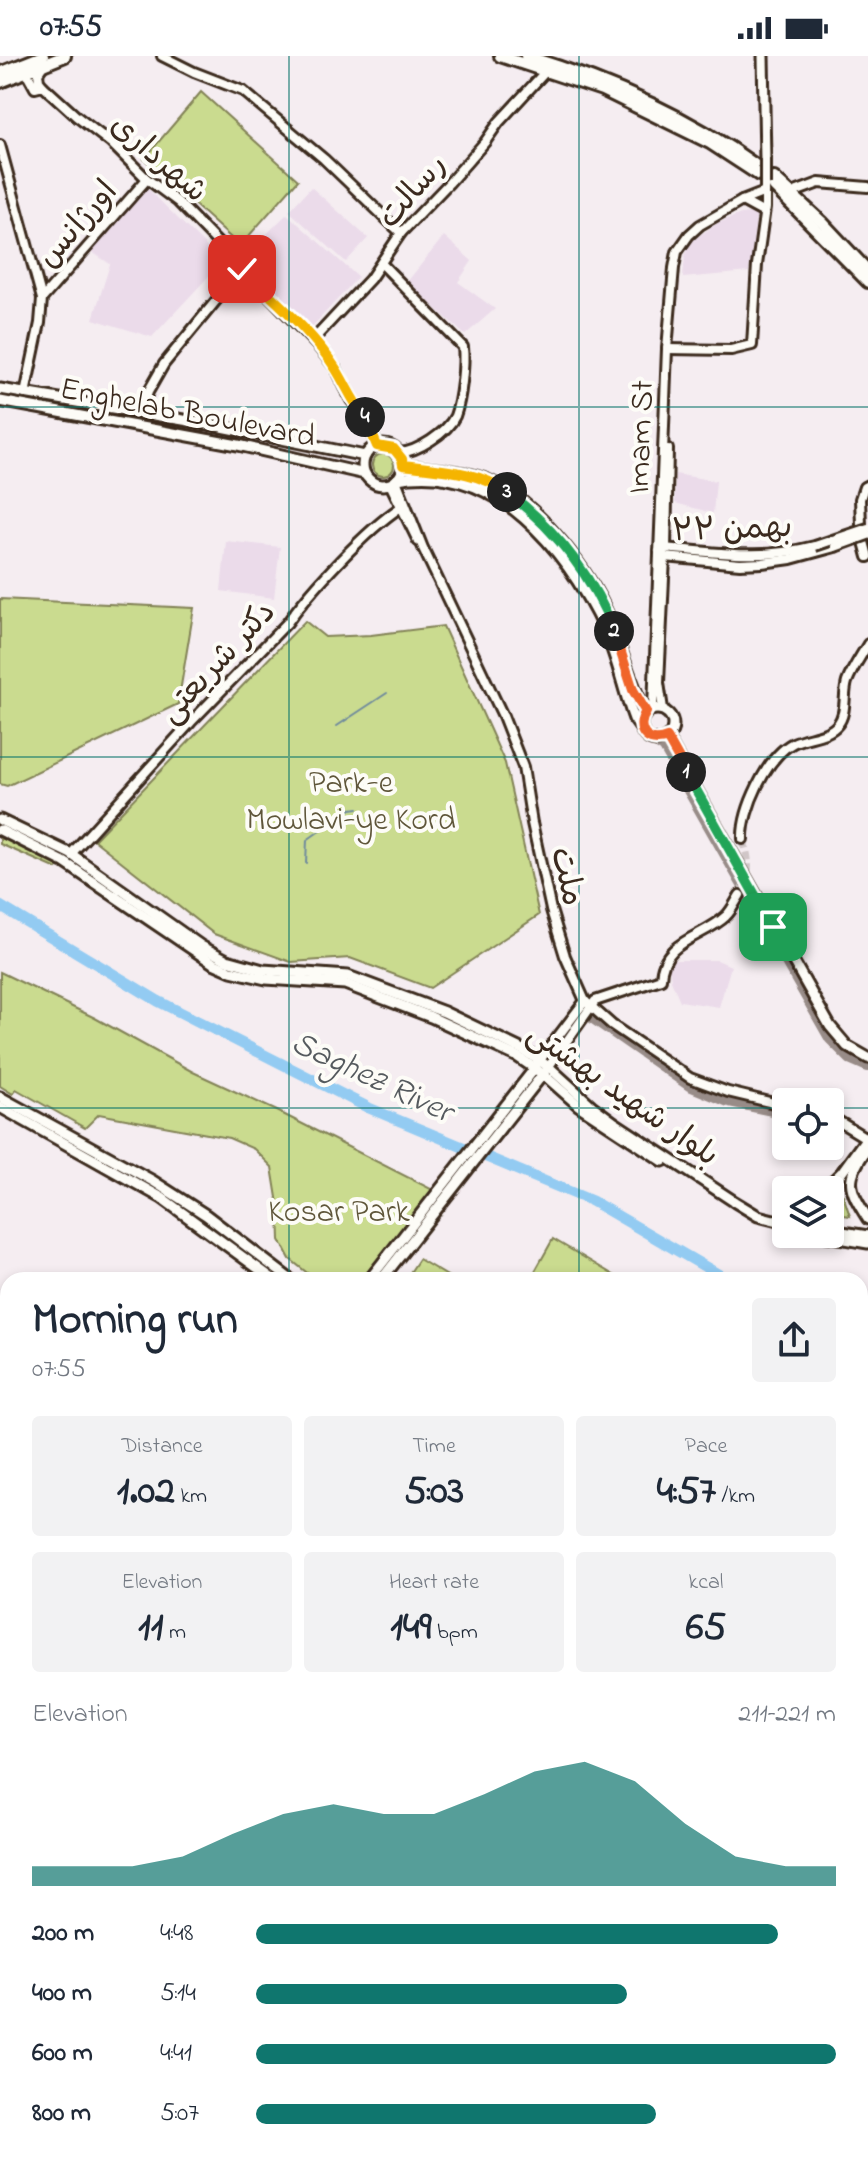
<!DOCTYPE html>
<html lang="en">
<head>
<meta charset="utf-8">
<style>
	body { margin:0; font-family:"Indie Flower","Playpen Sans Arabic",sans-serif; background:#f2f2f3; color:#1f2937; height:100vh; display:flex; flex-direction:column; font-size:30px; white-space:nowrap }
	* { box-sizing:border-box; margin:0 }
	p { font-size:26px; color:#747a83 }
	.icon { flex:none; width:44px; height:44px; fill:none; stroke:currentColor; stroke-width:2; stroke-linecap:round; stroke-linejoin:round }
	.map { position:relative; flex:1; overflow:hidden }
	.drawer { position:absolute; left:0px; top:1216px; width:868px; height:888px; display:flex; flex-direction:column; background:#fff; border-radius:24px 24px 0 0; box-shadow:0 4px 12px #0003 }
	.drawer>* { flex:none }
	.fabs { position:absolute; left:772px; top:1032px; display:grid; gap:16px }
	.fabs a { display:grid; place-items:center; width:72px; height:72px; border-radius:8px; background:#fff; box-shadow:0 4px 12px #0003; font-size:40px }
	.pin { position:absolute; display:grid; place-items:center; width:68px; height:68px; color:#fff; margin:-34px; border-radius:16px; box-shadow:0 4px 12px #0006 }
	.km { position:absolute; width:40px; height:40px; margin:-20px; border-radius:50%; background:#222; color:#fff; font-size:22px; line-height:40px; text-align:center }
	.round { display:grid; place-items:center; flex:none; width:84px; height:84px; border-radius:8px; background:#f2f2f3 }
	.headline { display:flex; align-items:center; justify-content:space-between; height:136px; padding:0 32px }
	h1 { font-size:44px; font-weight:700; line-height:60px }
	.stats { display:grid; grid-template-columns:repeat(3,1fr); gap:12px; height:136px; padding:8px 32px }
	.stats div { display:grid; align-content:center; border-radius:8px; background:#f2f2f3; text-align:center }
	.stats b { font-size:40px; font-weight:700 }
	.stats small { font-size:22px; font-weight:400 }
	.stats p { font-size:22px }
	.chart { height:224px; padding:16px 32px }
	.chart p { display:flex; justify-content:space-between }
	.chart svg { width:100%; height:144px; margin-top:8px; fill:#0f766e; opacity:.7 }
	ul { padding:0 32px; list-style:none; font-size:26px }
	li { display:grid; grid-template-columns:128px 96px 1fr; align-items:center; height:60px }
	li i { height:20px; border-radius:10px; background:#0f766e }
	.status { display:flex; justify-content:space-between; align-items:center; height:56px; padding:0 40px; background:#fff; direction:ltr }
	.status svg { height:22px; fill:currentColor }
	.map>svg:first-child { display:block }
	.built { fill:#ebdbea }
	.green { fill:#cadb8f; stroke:#828256; stroke-width:2 }
	.lines { fill:none; stroke-linecap:round; stroke-linejoin:round }
	.stream { stroke:#708b9d; stroke-width:2 }
	.river { stroke:#93cbf2; stroke-width:11 }
	.taxiway { stroke:#988c88; stroke-width:16 }
	.tertiary-tunnel { stroke:#d0c6c7; stroke-width:8; stroke-dasharray:8 4; stroke-linecap:butt }
	.tertiary-casing { stroke:#3b2a1e; stroke-width:14 }
	.secondary-casing { stroke:#3b2a1e; stroke-width:15 }
	.primary-casing { stroke:#3b2a1e; stroke-width:16 }
	.tertiary { stroke:#fdfcf7; stroke-width:8 }
	.secondary { stroke:#fdfcf7; stroke-width:9 }
	.primary { stroke:#fdfcf7; stroke-width:10 }
	.tertiary-bridge-casing { stroke:#3b2a1e; stroke-width:14; stroke-linecap:butt }
	.tertiary-bridge { stroke:#fdfcf7; stroke-width:8 }
	.split-1-casing { stroke:#fff; stroke-width:16 }
	.split-2-casing { stroke:#fff; stroke-width:16 }
	.split-3-casing { stroke:#fff; stroke-width:16 }
	.split-4-casing { stroke:#fff; stroke-width:16 }
	.split-5-casing { stroke:#fff; stroke-width:16 }
	.split-1 { stroke:#22a559; stroke-width:10 }
	.split-2 { stroke:#f0652b; stroke-width:10 }
	.split-3 { stroke:#22a559; stroke-width:10 }
	.split-4 { stroke:#f5b400; stroke-width:10 }
	.split-5 { stroke:#f5b400; stroke-width:10 }
	.grid { fill:none; stroke:#0f766e; stroke-width:2; stroke-opacity:0.55 }
	.labels { text-anchor:middle; stroke-width:8; stroke-linejoin:round; paint-order:stroke }
	.street-label { font-size:32px; fill:#3b2a1e; stroke:#fdfcf7 }
	.park-label { font-size:32px; fill:#5f563a; stroke:#fdfcf7 }
	.water-label { font-size:34px; font-style:italic; fill:#555a5e; stroke:#fdfcf7 }
</style>
</head>
<body>
<div class="status"><b>07:55</b><svg viewBox="0 0 49 12"><path d="M0 12V9h3v3zM5 12V6h3v6zM10 12V3h3v9zM15 12V0h3v12zM26 1h20v11H26zM47 4h2v5h-2z"/></svg></div>
<div class="map">
<svg width="868" height="2104" viewBox="0 0 868 2104">
	<rect width="100%" height="100%" fill="#f5edf1"/>
	<filter id="ink" filterUnits="userSpaceOnUse"><feTurbulence type="fractalNoise" baseFrequency=".0125" numOctaves="2"/><feDisplacementMap in="SourceGraphic" scale="16" xChannelSelector="R" yChannelSelector="G"/><feConvolveMatrix kernelMatrix="1 2 1 2 8 2 1 2 1" color-interpolation-filters="sRGB"/></filter>
	<g filter="url(#ink)">
		<g class="built">
			<polygon points="146,131 222,206 152,281 93,263 110,208 92,196"/>
			<polygon points="311,131 368,182 346,206 289,155"/>
			<polygon points="757,156 749,216 683,222 685,200 691,185 718,167 741,158"/>
			<polygon points="287,158 358,221 310,273 242,202"/>
			<polygon points="444,180 472,205 458,226 495,253 465,279 407,226"/>
			<polygon points="675,418 716,425 713,457 675,447"/>
			<polygon points="226,485 280,491 274,542 221,535"/>
			<polygon points="674,904 717,904 731,910 719,951 680,945 671,924 669,911"/>
		</g>
		<g class="green">
			<polygon points="201,36 298,124 240,190 144,103"/>
			<circle cx="383" cy="409" r="11"/>
			<polygon points="0,543 194,552 178,648 7,730 0,728"/>
			<polygon points="305,565 325,581 371,579 443,570 505,707 539,859 430,932 350,902 291,906 214,878 94,784"/>
			<polygon points="0,780 62,809 57,813 0,788"/>
			<polygon points="0,916 95,962 193,1016 277,1055 433,1134 361,1224 316,1224 290,1203 280,1184 279,1154 272,1111 254,1093 229,1082 99,1058 85,1072 16,1033 13,1038 0,1030"/>
			<polygon points="833,1136 843,1139 850,1160 830,1157"/>
			<polygon points="553,1183 622,1224 530,1224"/>
			<polygon points="419,1203 454,1224 405,1224"/>
			<polygon points="868,1568 868,1845 860,1840 860,1570"/>
		</g>
		<g class="lines">
			<g class="stream">
				<polyline points="337,670 387,637"/>
				<polyline points="306,807 307,784 351,753 358,752"/>
			</g>
			<g class="river">
				<polyline points="0,850 158,945 369,1052 592,1145 728,1224"/>
				<polyline points="860,1274 868,1276"/>
			</g>
			<g class="taxiway">
				<polyline points="658,685 666,690 832,981 852,1001 868,1008"/>
				<polyline points="588,956 690,1027 729,1043 786,1055"/>
			</g>
			<path class="tertiary-tunnel" d="M740,839C750,816 750,807 743,783"/>
			<defs>
				<g id="tertiary">
					<polyline points="162,0 194,16 243,35 324,103 401,177"/>
					<polyline points="42,11 38,17 39,25 43,30"/>
					<polyline points="24,12 35,32 43,30 76,60 111,87 147,123 178,146 317,289 337,314 351,344 367,364 377,390"/>
					<polyline points="0,89 42,243"/>
					<polyline points="795,136 819,127 868,131"/>
					<polyline points="764,157 742,145 765,136"/>
					<path d="M382,208L463,291C465,308 461,344 455,360C447,377 417,396 399,397"/>
					<polyline points="313,284 370,223 401,177 449,127 485,86 499,66 546,15"/>
					<polyline points="667,293 731,294 752,289 757,209 765,152 765,129"/>
					<polyline points="25,338 40,267 42,243 147,123"/>
					<polyline points="141,358 148,336 164,308 242,213"/>
					<polyline points="396,424 423,492 503,660 523,711 532,767 551,854 565,900 585,945 612,969 690,1022 728,1036 786,1050"/>
					<polyline points="390,428 418,485"/>
					<polyline points="861,468 860,443 864,431 868,429"/>
					<polyline points="863,482 868,501"/>
					<path d="M662,492C720,496 756,505 815,490"/>
					<polyline points="666,493 668,393"/>
					<polyline points="659,495 665,501 740,508 762,507 791,503 835,491"/>
					<polyline points="653,652 667,293 674,212 677,196 689,179 700,169 742,145"/>
					<polyline points="663,653 659,627 665,501"/>
					<path d="M743,783C742,755 766,701 793,687C807,680 828,681 838,668C847,657 843,639 847,626C852,613 861,600 868,588"/>
					<path d="M71,798L191,666L287,567C312,532 366,474 401,451"/>
					<polyline points="537,1008 585,945"/>
					<path d="M547,1013L595,945L661,923C662,884 703,882 726,860C732,854 736,845 740,839"/>
					<polyline points="830,1060 866,1082"/>
					<polyline points="0,1378 8,1375"/>
					<polyline points="0,1818 8,1815"/>
					<polyline points="543,2096 555,2104"/>
				</g>
				<g id="secondary">
					<polyline points="763,0 765,103"/>
					<polyline points="0,333 207,368 365,400"/>
					<polyline points="0,345 238,389 365,418"/>
					<circle cx="383" cy="409" r="20"/>
					<path d="M403,409C434,414 469,413 498,429C541,452 589,515 608,559C622,592 629,625 646,656"/>
					<path d="M397,423C496,404 568,496 605,575C618,603 623,634 634,663L642,674"/>
					<circle cx="657" cy="669" r="16"/>
					<polyline points="667,682 830,970 847,990 868,1002"/>
					<polyline points="0,764 71,798 201,890 227,904 263,914 348,920 444,956 523,994 549,1011 592,1050 615,1067 735,1146 758,1160 786,1167"/>
					<polyline points="0,774 64,806 213,907 231,915 266,923 345,928 431,961 518,1001 543,1018 578,1049 663,1105"/>
					<polyline points="0,1041 153,1125 206,1159 291,1224"/>
					<polyline points="0,1051 162,1142 274,1224"/>
					<path d="M868,1091C845,1124 847,1130 868,1163"/>
					<polyline points="824,1134 842,1116 868,1080"/>
					<polyline points="830,1174 868,1180"/>
					<polyline points="816,1178 868,1187"/>
					<polyline points="369,1224 535,1012"/>
					<polyline points="381,1224 543,1018"/>
					<polyline points="860,1430 868,1427"/>
					<polyline points="860,1442 868,1439"/>
					<polyline points="860,2055 868,2059"/>
					<polyline points="246,2104 250,2096"/>
				</g>
				<g id="primary">
					<polyline points="500,0 602,34 710,87 759,119"/>
					<path d="M526,0C608,25 685,58 754,108"/>
					<polyline points="0,17 43,0"/>
					<polyline points="0,26 65,0"/>
					<polyline points="774,122 823,167 868,215"/>
					<polyline points="774,131 868,226"/>
					<polyline points="0,1835 7,1854"/>
					<polyline points="0,1850 8,1871"/>
					<polyline points="860,1931 868,1917"/>
					<polyline points="860,1984 868,1972"/>
					<polyline points="99,2096 102,2104"/>
					<polyline points="756,2104 761,2096"/>
					<polyline points="789,2104 793,2096"/>
				</g>
			</defs>
			<use href="#tertiary" class="tertiary-casing"/>
			<use href="#secondary" class="secondary-casing"/>
			<use href="#primary" class="primary-casing"/>
			<use href="#tertiary" class="tertiary"/>
			<use href="#secondary" class="secondary"/>
			<use href="#primary" class="primary"/>
			<defs>
				<g id="tertiary-bridge">
					<polyline points="765,103 765,129"/>
					<polyline points="815,490 868,472"/>
					<polyline points="835,491 868,479"/>
				</g>
			</defs>
			<use href="#tertiary-bridge" class="tertiary-bridge-casing"/>
			<use href="#tertiary-bridge" class="tertiary-bridge"/>
		</g>
	</g>
	<g class="lines" filter="url(#ink)">
		<defs>
			<polyline id="split-1" points="686,716 773,871"/>
			<path id="split-2" d="M614,575L633,634L646,656C634,673 647,690 667,682L686,716"/>
			<path id="split-3" d="M507,436C554,472 592,519 614,575"/>
			<path id="split-4" d="M365,361L377,390L394,393L402,403L403,409C438,414 477,414 507,436"/>
			<path id="split-5" d="M242,213C274,244 312,275 336,313C346,329 352,345 365,361"/>
		</defs>
		<use href="#split-1" class="split-1-casing"/>
		<use href="#split-2" class="split-2-casing"/>
		<use href="#split-3" class="split-3-casing"/>
		<use href="#split-4" class="split-4-casing"/>
		<use href="#split-5" class="split-5-casing"/>
		<use href="#split-1" class="split-1"/>
		<use href="#split-2" class="split-2"/>
		<use href="#split-3" class="split-3"/>
		<use href="#split-4" class="split-4"/>
		<use href="#split-5" class="split-5"/>
	</g>
	<path class="grid" d="M289,0V1224M579,0V1224M0,351H868M0,701H868M0,1052H786M830,1052H868M0,1403H8M860,1403H868M0,1753H8M860,1753H868M289,2096V2104M579,2096V2104"/>
	<g class="labels">
		<g class="street-label">
			<text transform="translate(160 101) rotate(41)" y="11">شهرداری</text>
			<text transform="translate(411 134) rotate(-49)" y="11">رسالت</text>
			<text transform="translate(76 167) rotate(-49)" y="11">اورژانس</text>
			<text transform="translate(188 355) rotate(11)" y="11">Enghelab Boulevard</text>
			<text transform="translate(639 381) rotate(-88)" y="11">Imam St</text>
			<text transform="translate(732 471) rotate(-2)" y="11">۲۲ بهمن</text>
			<text transform="translate(216 605) rotate(-47)" y="11">دکتر شریعتی</text>
			<text transform="translate(569 820) rotate(77)" y="11">ملت</text>
			<text transform="translate(624 1037) rotate(35)" y="11">بلوار شهید بهشتی</text>
		</g>
		<g class="park-label">
			<text x="351" y="736">Park-e<tspan x="351" dy="37">Mowlavi-ye Kord</tspan></text>
			<text x="339" y="1165">Kosar Park</text>
		</g>
		<g class="water-label">
			<text transform="translate(373 1019) rotate(25)" y="12">Saghez River</text>
		</g>
	</g>
</svg>
<div class="fabs">
<a><svg class="icon" aria-label="locate" viewBox="0 0 24 24"><circle cx="12" cy="12" r="6"/><path d="M12 2v4M12 18v4M2 12h4M18 12h4"/></svg></a>
<a><svg class="icon" aria-label="layers" viewBox="0 0 24 24"><path d="M12 4l9 5-9 5-9-5zM3 14l9 5 9-5"/></svg></a>
</div>
<div class="pin" style="left:773px;top:871px;background:#1e9e55"><svg class="icon" aria-label="arrive" viewBox="0 0 24 24"><path d="M6 21V4h12l-3 4 3 4H6"/></svg></div>
<div class="pin" style="left:242px;top:213px;background:#d93025"><svg class="icon" aria-label="check" viewBox="0 0 24 24"><path d="M5 12l5 5 9-10"/></svg></div>
<b class="km" style="left:686px;top:716px">1</b>
<b class="km" style="left:614px;top:575px">2</b>
<b class="km" style="left:507px;top:436px">3</b>
<b class="km" style="left:365px;top:361px">4</b>
<section class="drawer">
<div class="headline"><div><h1>Morning run</h1><p>07:55</p></div><a class="round"><svg class="icon" aria-label="share" viewBox="0 0 24 24"><path d="M12 15V3M7 8l5-5 5 5M5 13v7h14v-7"/></svg></a></div>
<div class="stats">
<div><p>Distance</p><b>1.02<small> km</small></b></div>
<div><p>Time</p><b>5:03</b></div>
<div><p>Pace</p><b>4:57<small> /km</small></b></div>
</div>
<div class="stats">
<div><p>Elevation</p><b>11<small> m</small></b></div>
<div><p>Heart rate</p><b>149<small> bpm</small></b></div>
<div><p>kcal</p><b>65</b></div>
</div>
<div class="chart"><p><span>Elevation</span>211–221 m</p>
<svg viewBox="0 0 160 44" preserveAspectRatio="none"><path d="M0 44V38L10 38L20 38L30 35L40 28L50 22L60 19L70 22L80 22L90 16L100 9L110 6L120 12L130 25L140 35L150 38L160 38V44z"/></svg>
</div>
<ul>
<li><b>200 m</b>4:48<i style="width:90%"></i></li>
<li><b>400 m</b>5:14<i style="width:64%"></i></li>
<li><b>600 m</b>4:41<i style="width:100%"></i></li>
<li><b>800 m</b>5:07<i style="width:69%"></i></li>
</ul>
</section>
</div>
</body>
</html>
